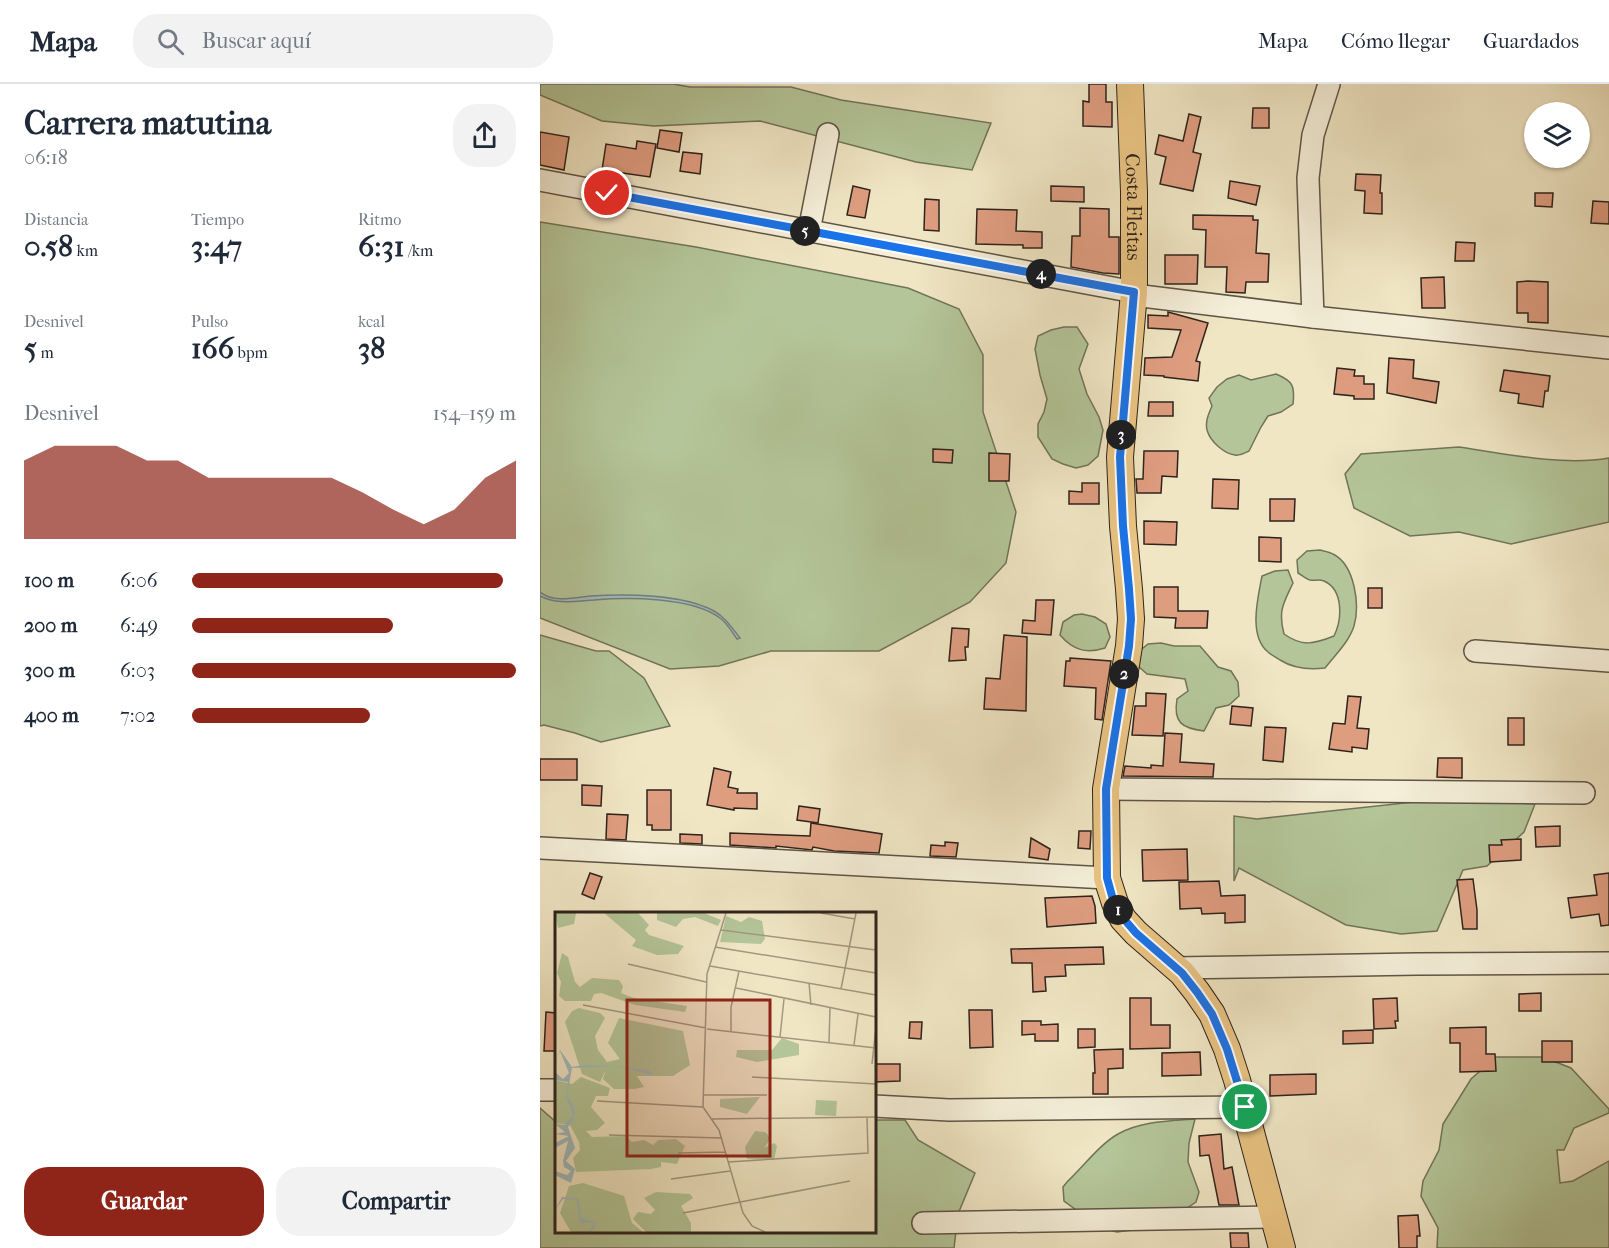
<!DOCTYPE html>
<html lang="es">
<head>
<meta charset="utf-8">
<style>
	body { margin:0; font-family:"IM FELL French Canon",serif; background:#f2f2f3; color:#1f2937; height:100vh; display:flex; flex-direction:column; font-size:22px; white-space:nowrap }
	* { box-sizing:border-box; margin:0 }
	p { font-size:20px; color:#747a83 }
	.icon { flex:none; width:33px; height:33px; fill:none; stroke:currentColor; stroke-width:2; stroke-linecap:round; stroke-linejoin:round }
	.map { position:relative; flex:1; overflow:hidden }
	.drawer { display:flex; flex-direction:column; background:#fff; width:540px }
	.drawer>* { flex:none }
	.fabs { position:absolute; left:984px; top:18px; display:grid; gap:12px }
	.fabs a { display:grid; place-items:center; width:66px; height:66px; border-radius:50%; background:#fff; box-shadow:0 2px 4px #0004; font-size:30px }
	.pin { position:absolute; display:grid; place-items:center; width:51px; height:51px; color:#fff; margin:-26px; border:3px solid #fff; border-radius:50%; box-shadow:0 2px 6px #0007 }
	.km { position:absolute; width:30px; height:30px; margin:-15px; border-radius:50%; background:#222; color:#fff; font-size:16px; line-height:30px; text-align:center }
	.round { display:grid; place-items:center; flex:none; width:63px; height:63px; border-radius:24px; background:#f2f2f3 }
	.headline { display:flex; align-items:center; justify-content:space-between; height:102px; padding:0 24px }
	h1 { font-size:33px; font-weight:700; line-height:45px }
	.figures { display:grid; grid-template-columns:repeat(3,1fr); gap:9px; height:102px; padding:6px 24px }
	.figures div { display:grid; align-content:center }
	.figures b { font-size:30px; font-weight:700 }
	.figures small { font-size:16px; font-weight:400 }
	.figures p { font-size:16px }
	.chart { height:168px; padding:12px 24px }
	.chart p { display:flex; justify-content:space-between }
	.chart svg { width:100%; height:108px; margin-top:6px; fill:#8f2418; opacity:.7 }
	.cta { display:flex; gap:12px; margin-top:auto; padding:12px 24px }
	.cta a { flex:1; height:69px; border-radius:24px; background:#8f2418; color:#fff; font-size:24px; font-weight:700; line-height:69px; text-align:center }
	.cta a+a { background:#f2f2f3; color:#1f2937 }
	ul { padding:0 24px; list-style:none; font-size:20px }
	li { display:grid; grid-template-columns:96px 72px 1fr; align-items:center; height:45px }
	li i { height:15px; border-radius:8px; background:#8f2418 }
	header { display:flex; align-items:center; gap:36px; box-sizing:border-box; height:84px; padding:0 30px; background:#fff; border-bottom:2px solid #e0e1e3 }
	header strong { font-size:28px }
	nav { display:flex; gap:33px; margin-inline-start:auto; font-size:21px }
	.search { width:420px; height:54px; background:#f2f2f3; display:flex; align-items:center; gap:15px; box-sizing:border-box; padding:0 21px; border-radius:24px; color:#747a83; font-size:22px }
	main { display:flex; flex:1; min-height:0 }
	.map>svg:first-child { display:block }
	.green { fill:#b4c699; stroke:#71745a; stroke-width:1.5 }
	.water { fill:#a0bcbf; stroke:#727f7e; stroke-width:1.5 }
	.building { fill:#df9d80; stroke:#2e231c; stroke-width:1.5 }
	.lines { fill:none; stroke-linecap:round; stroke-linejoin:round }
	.minor-casing { stroke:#5e5446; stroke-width:24 }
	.major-casing { stroke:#2e231c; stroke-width:28 }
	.minor { stroke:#f5efd9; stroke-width:21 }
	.major { stroke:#e8c382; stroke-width:26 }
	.route-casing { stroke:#fff; stroke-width:12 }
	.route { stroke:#1a73e8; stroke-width:8 }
	.labels { text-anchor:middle; stroke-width:5; stroke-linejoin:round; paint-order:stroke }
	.street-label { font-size:20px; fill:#2e231c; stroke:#f5efd9 }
	.inset-road { fill:none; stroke:#a29881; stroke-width:1.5 }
	.view { fill:#8f2418; fill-opacity:0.15; stroke:#8f2418; stroke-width:3 }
	.inset-edge { fill:none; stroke:#2e231c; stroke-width:3 }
</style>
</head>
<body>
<header>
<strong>Mapa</strong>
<div class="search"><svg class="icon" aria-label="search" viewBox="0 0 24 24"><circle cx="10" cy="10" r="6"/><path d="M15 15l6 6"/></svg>Buscar aquí</div>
<nav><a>Mapa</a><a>Cómo llegar</a><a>Guardados</a></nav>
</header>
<main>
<section class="drawer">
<div class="headline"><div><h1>Carrera matutina</h1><p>06:18</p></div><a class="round"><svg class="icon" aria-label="share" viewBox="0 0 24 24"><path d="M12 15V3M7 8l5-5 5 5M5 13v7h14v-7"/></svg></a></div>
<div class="figures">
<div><p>Distancia</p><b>0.58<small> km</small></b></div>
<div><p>Tiempo</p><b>3:47</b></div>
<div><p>Ritmo</p><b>6:31<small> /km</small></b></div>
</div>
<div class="figures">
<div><p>Desnivel</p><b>5<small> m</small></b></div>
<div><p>Pulso</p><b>166<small> bpm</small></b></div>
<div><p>kcal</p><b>38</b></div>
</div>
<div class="chart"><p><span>Desnivel</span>154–159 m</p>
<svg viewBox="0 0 160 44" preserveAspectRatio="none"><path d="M0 44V12L10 6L20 6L30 6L40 12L50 12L60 19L70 19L80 19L90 19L100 19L110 25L120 32L130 38L140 32L150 19L160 12V44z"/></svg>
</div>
<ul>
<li><b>100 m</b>6:06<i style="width:96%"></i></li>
<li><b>200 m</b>6:49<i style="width:62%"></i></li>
<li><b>300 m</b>6:03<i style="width:100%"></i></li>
<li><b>400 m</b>7:02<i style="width:55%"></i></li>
</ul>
<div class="cta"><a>Guardar</a><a>Compartir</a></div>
</section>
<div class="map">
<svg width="1069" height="1164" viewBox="0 0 1069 1164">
	<rect width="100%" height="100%" fill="#f0e6c4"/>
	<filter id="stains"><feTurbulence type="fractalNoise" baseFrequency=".00333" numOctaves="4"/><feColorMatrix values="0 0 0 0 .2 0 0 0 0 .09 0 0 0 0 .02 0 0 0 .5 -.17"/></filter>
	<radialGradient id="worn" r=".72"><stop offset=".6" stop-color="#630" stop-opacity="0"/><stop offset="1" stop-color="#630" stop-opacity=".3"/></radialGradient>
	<g class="green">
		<polygon points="0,0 133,0 150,3 251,3 301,16 451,39 432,86 376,78 220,37 114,42 62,37 0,11"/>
		<polygon points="0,138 156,163 368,204 419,225 443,271 443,328 476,428 466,479 430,518 339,567 231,567 179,582 130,585 0,534"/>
		<polygon points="524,243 537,243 548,260 539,285 547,310 559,333 563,346 558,372 548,381 536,384 523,380 512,375 498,353 498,340 504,328 507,315 500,291 495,265 498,252 511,246"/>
		<path d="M736,290C753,297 755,302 753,320L741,328L728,332L721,343L709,367C705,369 700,372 695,371C684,370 670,357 667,346C665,337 669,329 672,322L669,314L677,303L687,295L699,291L711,296Z"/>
		<path d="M919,363C965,370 1023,382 1069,374V438L971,460L919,448L870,452L814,424L805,390L821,370Z"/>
		<path d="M780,466C784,467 790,468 793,470C815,481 820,521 814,542C809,558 795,571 785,584C770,586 753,584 740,576C736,573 731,571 728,568C708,552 718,513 722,492L735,487L748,486L753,499C743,520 738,527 744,550C762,563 774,560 794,552C802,536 804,506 784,497C779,495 775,497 770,496C766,495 762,491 758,489L757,476L767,467Z"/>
		<path d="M542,530L555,533L566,540L570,553L565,564C546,570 533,566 520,551L523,538L534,531Z"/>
		<polygon points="0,551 56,567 69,567 104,594 130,642 61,658 35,649 4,641 0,642"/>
		<path d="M621,559L634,562H660L678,583L691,587L698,598L699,612L689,621L676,624L664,647C642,644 633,639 637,615L648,607L645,595L607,590L597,581V569L608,560Z"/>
		<polygon points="928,715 995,720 984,748 947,782 923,786 897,847 861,850 806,841 699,784 694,797 694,732 717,735 874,718"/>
		<polygon points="956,973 1003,973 1031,984 1069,1025 1069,1029 1034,1044 1024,1066 1017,1066 1020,1099 1033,1097 1069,1077 1069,1164 897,1164 898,1144 881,1112 883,1097 899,1066 903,1040 931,995"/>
		<polygon points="0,1024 16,1038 16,1148 334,1148 335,1036 365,1036 378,1056 435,1089 418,1130 414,1164 0,1164"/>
		<path d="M655,1035L649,1059L648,1078L659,1108L656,1118L629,1136L592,1146L577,1148L561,1144L524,1117L523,1103L527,1098C543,1083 560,1060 578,1050C601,1037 630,1037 655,1035Z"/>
	</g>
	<path class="water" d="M0,508C14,519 33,514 50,512C85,510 142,510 174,527C185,533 192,544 200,554L197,555C192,548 187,539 180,534C152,513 88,513 54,516C36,517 16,521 0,512Z"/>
	<g class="building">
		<polygon points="549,0 566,0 566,18 572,18 572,43 543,42 543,17 549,18"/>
		<polygon points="713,24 729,24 729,44 712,44"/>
		<polygon points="649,30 661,33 653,68 661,70 653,107 620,100 626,73 615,70 619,51 643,57"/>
		<polygon points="120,46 142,49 139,68 117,64"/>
		<polygon points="0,48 29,53 24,86 0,81"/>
		<polygon points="97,57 116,60 110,93 62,86 66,60 96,65"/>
		<polygon points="143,68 162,70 160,90 140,87"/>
		<polygon points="816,90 841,91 840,109 842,109 842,130 824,129 825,107 815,106"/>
		<polygon points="690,97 720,102 716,121 688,114"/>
		<polygon points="313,102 330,106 325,134 307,131"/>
		<polygon points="511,102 544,103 544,118 511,117"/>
		<polygon points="995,109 1013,109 1012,123 995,122"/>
		<polygon points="385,115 399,116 399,147 384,146"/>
		<polygon points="1053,117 1069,118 1069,140 1051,139"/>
		<polygon points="540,124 569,125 569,153 579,153 579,190 563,189 531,183 532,152 540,152"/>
		<polygon points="437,125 477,126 476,147 502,148 502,164 483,164 483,161 436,160"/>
		<polygon points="653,131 713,132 713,136 718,136 716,169 729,170 728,198 706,198 705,209 686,208 687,183 665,183 666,146 653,145"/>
		<polygon points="916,158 935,159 934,177 915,177"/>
		<polygon points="625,171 658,171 657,200 625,200"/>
		<polygon points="904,193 905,224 882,224 881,194"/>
		<polygon points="988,197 1008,198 1008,239 988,238 988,229 977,229 977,198"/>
		<polygon points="628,228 668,239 656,277 660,278 658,297 624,293 624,292 604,291 605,274 632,273 641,246 608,244 608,231 628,232"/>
		<polygon points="849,274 874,276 873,294 899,298 896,319 847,309"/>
		<polygon points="797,284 815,286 814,292 824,292 824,300 834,300 834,315 814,315 814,312 794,310"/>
		<polygon points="964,286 1010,292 1008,307 1005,307 1003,323 978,319 979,310 960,307"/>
		<polygon points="609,318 633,318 633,332 608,332"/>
		<polygon points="393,365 413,366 412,379 393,378"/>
		<polygon points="604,367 638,367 637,393 622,392 621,409 597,409 596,395 603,395"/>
		<polygon points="449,369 470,370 469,397 449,397"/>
		<polygon points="673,395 699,396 698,425 672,424"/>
		<polygon points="542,399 559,399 559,420 529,420 529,407 542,408"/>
		<polygon points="730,415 755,415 754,437 730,437"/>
		<polygon points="604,437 637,438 636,461 604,460"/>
		<polygon points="719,453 741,454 741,478 719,477"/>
		<polygon points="614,503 638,503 638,527 668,527 667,544 635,544 636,534 614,533"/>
		<rect x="828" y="504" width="14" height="20"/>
		<polygon points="496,516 514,516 511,551 482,549 483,536 495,537"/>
		<polygon points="412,544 429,545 428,563 425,563 426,576 409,577"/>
		<polygon points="464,551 487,553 486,627 444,625 446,594 460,595"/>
		<polygon points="530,574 571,577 562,636 555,635 556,604 524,602 526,577 530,577"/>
		<polygon points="606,609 626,610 623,652 592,651 595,622 606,622"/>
		<polygon points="808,612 821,613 817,644 829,645 827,665 812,663 812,668 789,665 793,639 805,640"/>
		<polygon points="692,622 713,624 711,642 690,640"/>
		<rect x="968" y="634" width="16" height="27"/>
		<polygon points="725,643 746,644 743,678 723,676"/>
		<polygon points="625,649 642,650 640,678 674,680 673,693 583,692 585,682 611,684 611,681 623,682"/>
		<polygon points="898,674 922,674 922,694 897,693"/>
		<rect x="0" y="675" width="37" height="21"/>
		<polygon points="174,684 191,688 188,703 198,705 197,709 217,709 217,725 194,724 194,726 167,721"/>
		<polygon points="42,701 62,702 61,722 42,721"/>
		<polygon points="107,706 131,706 131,746 112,746 112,741 107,741"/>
		<polygon points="259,722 280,725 278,739 257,736"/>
		<polygon points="67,730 88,731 86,756 66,755"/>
		<polygon points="271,739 342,750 339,769 294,767 273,763 272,766 236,762 236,764 190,761 190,749 270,752"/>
		<polygon points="1020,742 1020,762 996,763 995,743"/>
		<polygon points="539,747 551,747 550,765 538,764"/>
		<polygon points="140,750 162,751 162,760 140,759"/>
		<polygon points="491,754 510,765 508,776 489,773"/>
		<polygon points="981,755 981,776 950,778 949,761 962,761 961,756"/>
		<polygon points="405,758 418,759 416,773 390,772 391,761 405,762"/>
		<polygon points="647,765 648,796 603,797 602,766"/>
		<polygon points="50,789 62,793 54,815 42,810"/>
		<polygon points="1069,789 1069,841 1061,842 1059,830 1031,834 1028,814 1057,811 1054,791"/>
		<polygon points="933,795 937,826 937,845 923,845 917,796"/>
		<polygon points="679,797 681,812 705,811 705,838 685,839 685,829 662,830 661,824 640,825 639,798"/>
		<polygon points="552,812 555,822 556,839 507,843 505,814"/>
		<polygon points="563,863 564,880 525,881 526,892 505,893 506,907 493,908 492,879 472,879 471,865"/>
		<polygon points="1001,909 1001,927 979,927 979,910"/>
		<polygon points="590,914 611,914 611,941 630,941 630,964 590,965"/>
		<polygon points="857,914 858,937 855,937 856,944 834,945 833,915"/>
		<polygon points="429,926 452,926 453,963 430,964"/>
		<polygon points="6,928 16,929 16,967 4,967"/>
		<polygon points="482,937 501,937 501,941 518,940 518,957 495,957 495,950 482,951"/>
		<polygon points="370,938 382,938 381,955 369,954"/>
		<polygon points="946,943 946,970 955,970 956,987 920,988 920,959 910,959 910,944"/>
		<polygon points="538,945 555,945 555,963 538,964"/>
		<polygon points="833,946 833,959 803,960 803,947"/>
		<rect x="1002" y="957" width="30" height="21"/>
		<polygon points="583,965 583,984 568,985 568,1010 553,1010 553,989 555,989 554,966"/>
		<polygon points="660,968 661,991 622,992 622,969"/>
		<polygon points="334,980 360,980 360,997 334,998"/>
		<polygon points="776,990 776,1010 730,1012 730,991"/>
		<polygon points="681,1050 684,1085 692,1083 699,1121 679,1121 669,1071 660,1072 659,1052"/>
		<polygon points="878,1131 880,1152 877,1152 877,1164 859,1164 858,1132"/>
		<polygon points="690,1149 708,1149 709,1164 691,1164"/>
	</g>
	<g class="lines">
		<defs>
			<g id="minor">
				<polyline points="0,96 594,208"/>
				<polyline points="269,147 288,50"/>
				<polyline points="594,211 773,233 1069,264"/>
				<polyline points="773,233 768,94 773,51 789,0"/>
				<polyline points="935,567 1069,577"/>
				<polyline points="566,705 1044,709"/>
				<polyline points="0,764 567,794"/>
				<polyline points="635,884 877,880 1069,879"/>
				<polyline points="0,1006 16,1006"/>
				<polyline points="334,1022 409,1026 705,1023"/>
				<polyline points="383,1139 733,1133"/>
			</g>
			<g id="major">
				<path id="s1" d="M590,0L594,108V208L580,373L583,442L589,505L591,535L589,562L566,705L567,794L575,819L583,835L596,849L642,889L657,908L672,930L687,965L697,996L742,1164"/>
			</g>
		</defs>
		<use href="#minor" class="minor-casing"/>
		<use href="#major" class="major-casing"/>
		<use href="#minor" class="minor"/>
		<use href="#major" class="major"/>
	</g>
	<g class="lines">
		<defs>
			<polyline id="route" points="67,109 594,208 580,373 583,442 589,505 591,535 589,562 566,705 567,794 574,819 584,835 596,849 642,889 657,908 672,930 687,965 705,1023"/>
		</defs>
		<use href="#route" class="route-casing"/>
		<use href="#route" class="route"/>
	</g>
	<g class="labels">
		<g class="street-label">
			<text dy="7" stroke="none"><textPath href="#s1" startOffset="123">Costa Fleitas</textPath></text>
		</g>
	</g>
	<g transform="translate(15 828)">
		<rect width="321" height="321" fill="#f0e6c4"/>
		<path d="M0,1H21L19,12L3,16ZM49,1H83L94,13L90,18L94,23L129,34L123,42L102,43L77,34L81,28ZM102,1H149L166,8L163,14L140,5L128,7L121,15L102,8ZM171,4L186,10L194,5L207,9L210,27L206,32L165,30ZM7,41L13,45L20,70L25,75L37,66L64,68L68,74L66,81L79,86L132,94L130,100L80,93L46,81L39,82L36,89H10L4,84L6,70L2,61ZM24,96L45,101L50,106L40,124L43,138L52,150L65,147L53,131L64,106L128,119L135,153L118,164H82L89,175L80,177H59L48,167L51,158L45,170L27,162L10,110L17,99ZM227,126L244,132V143L202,150L181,145L182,138H217ZM26,165L55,176L53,184H41L36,195L50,211L42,218L31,219L37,225L71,224L77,230L89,228L98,233L103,228L121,227L130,234L122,252L106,250V255L96,257L21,260L18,246L25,238L24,230L15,213L0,211V168L17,172ZM205,185L192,202L165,195V187ZM261,188L282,189L281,204L260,203ZM200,219L210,220L216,226L209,236L219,231L222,234L219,248L192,247L190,235ZM28,271L69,284L77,311L88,320H16L5,301L14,274ZM101,280L135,282L138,286L126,294L136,311V320H91L78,307L83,300L96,302L100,298L89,286Z" fill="#b4c699"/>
		<path d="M5,138L17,155L30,153L61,154L91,158L95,159L99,163L61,154L17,156L12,184L19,195L20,199L18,209L13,215L20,236L11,249L20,257L16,271L0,263V259L12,263L16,259L9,255L8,249L13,229L0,236V231L14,224L0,222L10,220L0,212L10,213L18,203L11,184L13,170L0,168V160L8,167L14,161L5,139L0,151ZM7,285L24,287L26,306L42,310L36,320H33L40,311H25L22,288L8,287L0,298Z" fill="#a0bcbf"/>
		<path class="inset-road" d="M171,1L152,62L148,195L164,218L188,301L197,314L210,320M266,1L300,7M166,18L321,38M160,35L321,61M73,52L151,70M155,54L321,83M254,71L256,93M181,76L321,105M286,77L301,1M28,93L151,116M152,117L321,136M176,120V95L184,59M225,125L229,87M274,130L275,96M299,133L303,102M317,152L321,115M197,165L321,172M149,183H212M42,189L148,195M157,207L321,205M54,223L167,226M123,241L170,240M173,250L313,241L312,205M116,267L175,259M128,301L295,269"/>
		<path class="view" d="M72,88H215V244H72Z"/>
		<rect width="321" height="321" class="inset-edge"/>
	</g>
	<rect width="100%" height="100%" filter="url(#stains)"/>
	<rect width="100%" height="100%" fill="url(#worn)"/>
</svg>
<div class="fabs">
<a><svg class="icon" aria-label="layers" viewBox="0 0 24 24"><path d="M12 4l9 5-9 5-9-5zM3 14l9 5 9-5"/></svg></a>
</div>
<div class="pin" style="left:705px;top:1023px;background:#1e9e55"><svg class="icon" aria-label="arrive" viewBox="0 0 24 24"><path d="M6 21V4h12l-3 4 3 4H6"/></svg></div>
<div class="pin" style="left:67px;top:109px;background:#d93025"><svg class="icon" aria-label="check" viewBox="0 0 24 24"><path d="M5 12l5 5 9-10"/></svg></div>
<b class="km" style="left:578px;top:826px">1</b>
<b class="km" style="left:584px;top:590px">2</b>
<b class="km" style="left:581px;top:351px">3</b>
<b class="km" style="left:501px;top:190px">4</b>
<b class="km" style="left:265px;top:147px">5</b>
</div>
</main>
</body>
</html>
